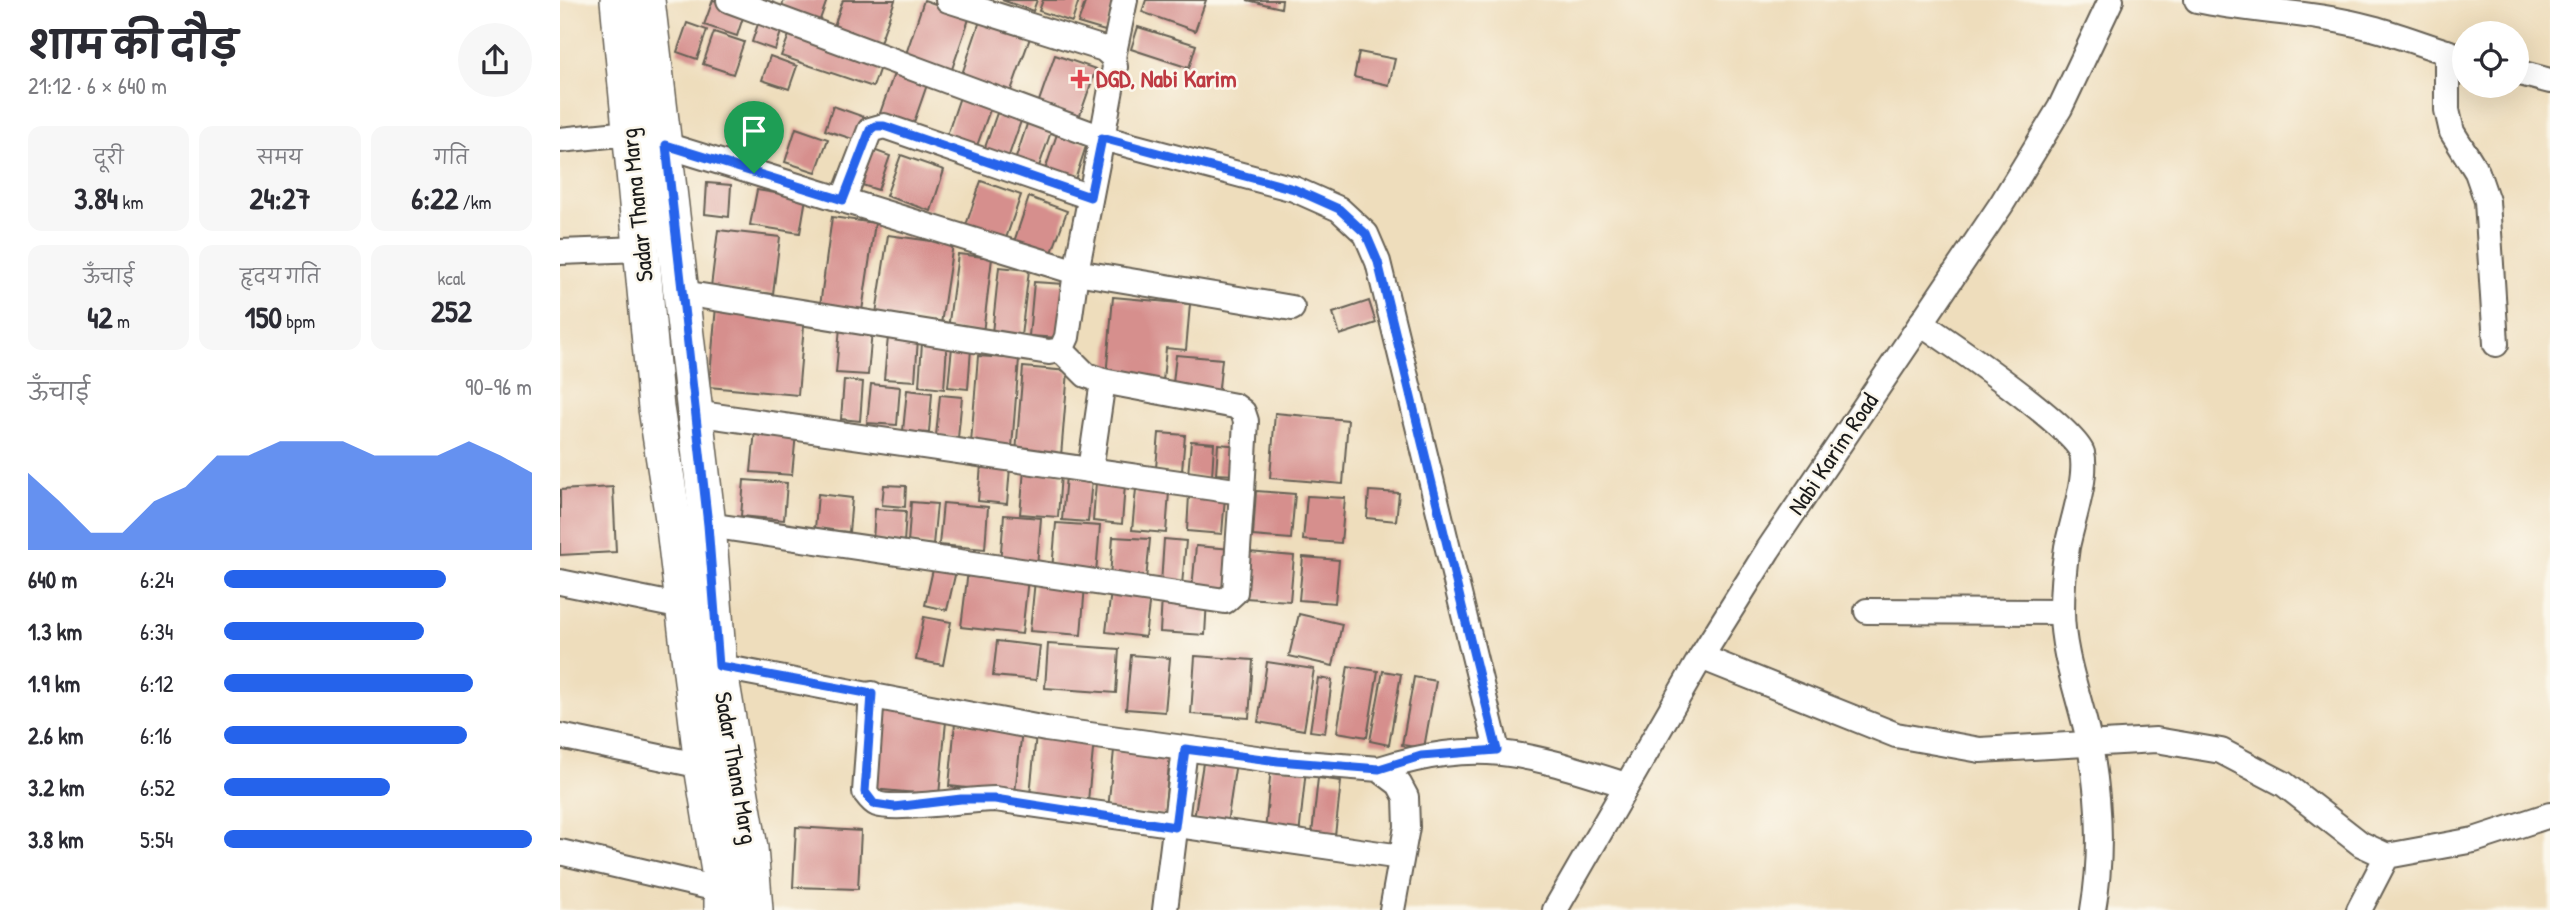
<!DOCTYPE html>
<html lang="hi">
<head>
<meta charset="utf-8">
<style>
	body { margin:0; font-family:"Patrick Hand","Playpen Sans Deva",sans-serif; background:#f7f7f7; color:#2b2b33; height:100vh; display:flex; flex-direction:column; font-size:26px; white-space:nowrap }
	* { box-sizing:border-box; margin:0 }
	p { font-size:23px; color:#7c7c81 }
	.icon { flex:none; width:38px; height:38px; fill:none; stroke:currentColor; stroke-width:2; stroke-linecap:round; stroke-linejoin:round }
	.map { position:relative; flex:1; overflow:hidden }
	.drawer { display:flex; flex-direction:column; background:#fff; width:560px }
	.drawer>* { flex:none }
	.fabs { position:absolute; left:1892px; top:21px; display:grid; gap:14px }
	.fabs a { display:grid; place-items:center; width:77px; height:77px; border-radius:50%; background:#fff; box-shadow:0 7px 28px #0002; font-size:35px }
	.pin { position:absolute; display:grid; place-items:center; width:60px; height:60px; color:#fff; margin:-72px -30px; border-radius:50% 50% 50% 0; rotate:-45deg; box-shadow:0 0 7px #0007 }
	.pin .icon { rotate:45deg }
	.round { display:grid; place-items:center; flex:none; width:74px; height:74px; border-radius:37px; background:#f7f7f7 }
	.head { display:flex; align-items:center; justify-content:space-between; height:119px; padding:0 28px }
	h1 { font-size:38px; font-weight:700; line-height:52px }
	.figures { display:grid; grid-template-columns:repeat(3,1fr); gap:10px; height:119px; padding:7px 28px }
	.figures div { display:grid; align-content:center; border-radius:14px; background:#f7f7f7; text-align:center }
	.figures b { font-size:30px; font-weight:700 }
	.figures small { font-size:19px; font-weight:400 }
	.figures p { font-size:19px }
	.chart { height:196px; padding:14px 28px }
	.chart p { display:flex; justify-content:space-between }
	.chart svg { width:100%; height:126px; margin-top:7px; fill:#2563eb; opacity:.7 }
	ul { padding:0 28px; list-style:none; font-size:23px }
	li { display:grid; grid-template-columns:112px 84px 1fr; align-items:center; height:52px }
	li i { height:18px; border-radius:9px; background:#2563eb }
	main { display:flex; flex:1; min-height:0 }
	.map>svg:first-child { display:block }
	.building { fill:#d68f8d }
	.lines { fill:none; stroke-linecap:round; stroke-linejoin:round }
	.street-casing { stroke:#666054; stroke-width:28 }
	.secondary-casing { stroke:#666054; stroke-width:38 }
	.street { stroke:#fff; stroke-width:24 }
	.secondary { stroke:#fff; stroke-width:35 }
	.route-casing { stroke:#fff; stroke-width:14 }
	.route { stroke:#2563eb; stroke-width:9 }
	.health-dot { fill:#e0444e; stroke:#fbf7ec; stroke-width:2.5 }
	.labels { text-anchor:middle; stroke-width:5; stroke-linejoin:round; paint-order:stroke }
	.health-label { font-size:24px; font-weight:bold; fill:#be3a42; stroke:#fbf7ec; text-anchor:start }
	.street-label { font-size:24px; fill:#1c1c1c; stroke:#fbf7ec }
</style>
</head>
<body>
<main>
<section class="drawer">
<div class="head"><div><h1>शाम की दौड़</h1><p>21:12 · 6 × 640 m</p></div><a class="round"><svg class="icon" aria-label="share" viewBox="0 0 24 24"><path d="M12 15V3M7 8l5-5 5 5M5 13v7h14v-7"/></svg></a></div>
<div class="figures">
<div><p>दूरी</p><b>3.84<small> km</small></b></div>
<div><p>समय</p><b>24:27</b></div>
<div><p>गति</p><b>6:22<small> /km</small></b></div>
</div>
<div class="figures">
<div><p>ऊँचाई</p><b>42<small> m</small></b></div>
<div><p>हृदय गति</p><b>150<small> bpm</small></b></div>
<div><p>kcal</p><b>252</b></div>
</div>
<div class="chart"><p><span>ऊँचाई</span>90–96 m</p>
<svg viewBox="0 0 160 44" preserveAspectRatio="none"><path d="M0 44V17L10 27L20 38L30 38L40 27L50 22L60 11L70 11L80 6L90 6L100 6L110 11L120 11L130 11L140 6L150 11L160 17V44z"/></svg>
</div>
<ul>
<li><b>640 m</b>6:24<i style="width:72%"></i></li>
<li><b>1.3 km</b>6:34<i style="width:65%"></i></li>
<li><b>1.9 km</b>6:12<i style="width:81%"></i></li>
<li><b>2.6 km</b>6:16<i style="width:79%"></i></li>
<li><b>3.2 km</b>6:52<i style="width:54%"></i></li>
<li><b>3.8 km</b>5:54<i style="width:100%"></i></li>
</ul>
</section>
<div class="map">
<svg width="1990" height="910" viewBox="0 0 1990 910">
	<rect width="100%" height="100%" fill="#fbf7ec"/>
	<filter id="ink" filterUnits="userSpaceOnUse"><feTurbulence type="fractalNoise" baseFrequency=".0143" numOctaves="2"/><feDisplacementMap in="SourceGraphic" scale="14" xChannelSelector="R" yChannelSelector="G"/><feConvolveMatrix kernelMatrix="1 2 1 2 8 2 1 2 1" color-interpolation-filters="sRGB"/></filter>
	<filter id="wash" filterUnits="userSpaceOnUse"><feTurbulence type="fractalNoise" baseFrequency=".00686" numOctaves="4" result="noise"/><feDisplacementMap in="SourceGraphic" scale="28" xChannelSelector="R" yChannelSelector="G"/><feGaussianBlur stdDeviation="1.57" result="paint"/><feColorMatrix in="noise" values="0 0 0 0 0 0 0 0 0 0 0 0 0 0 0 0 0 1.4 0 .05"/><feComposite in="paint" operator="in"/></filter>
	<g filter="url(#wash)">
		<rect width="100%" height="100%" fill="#eeddbc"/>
		<g id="blocks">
			<g class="building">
				<polygon points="153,0 186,8 177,36 144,25"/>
				<polygon points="224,0 267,0 258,25 220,13"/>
				<polygon points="283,0 335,0 318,48 272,32"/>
				<polygon points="364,0 410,16 390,75 344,60"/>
				<polygon points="442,0 477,0 473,11"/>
				<polygon points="483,0 519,0 512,22 479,11"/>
				<polygon points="526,0 555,0 545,31 518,23"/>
				<polygon points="586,0 646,0 635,31 582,12"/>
				<polygon points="687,0 722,0 721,8"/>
				<polygon points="201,15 224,23 215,50 192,42"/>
				<polygon points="421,18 471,35 449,96 400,80"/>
				<polygon points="127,23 147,30 137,59 117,52"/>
				<polygon points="578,27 636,45 629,68 571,49"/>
				<polygon points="231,30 322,61 313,87 221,56"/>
				<polygon points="154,32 184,42 173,74 143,64"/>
				<polygon points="799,52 835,59 829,85 794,77"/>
				<polygon points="495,55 536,69 519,118 478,104"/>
				<polygon points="210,56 237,66 229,89 202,80"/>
				<polygon points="336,68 369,79 351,131 318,119"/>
				<polygon points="400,97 431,107 414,154 384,144"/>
				<polygon points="273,106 307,118 299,141 265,130"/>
				<polygon points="437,113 461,121 446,164 422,156"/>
				<polygon points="468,121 492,129 477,172 454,164"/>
				<polygon points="236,128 268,139 256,172 225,162"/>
				<polygon points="497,134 527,143 513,186 483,176"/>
				<polygon points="308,148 330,156 318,190 296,183"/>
				<polygon points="341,155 384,170 371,211 326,196"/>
				<polygon points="421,181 461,195 444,244 404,231"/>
				<polygon points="147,183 171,185 169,217 145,214"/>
				<polygon points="197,190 246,198 240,233 190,225"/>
				<polygon points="469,197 507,211 490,258 453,245"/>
				<polygon points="272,217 315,223 302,311 260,306"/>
				<polygon points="158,230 220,237 213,294 151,287"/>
				<polygon points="328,235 393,244 381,324 316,314"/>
				<polygon points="398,254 432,258 423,333 388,329"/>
				<polygon points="439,267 469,270 461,336 432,333"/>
				<polygon points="474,282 504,284 500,338 469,336"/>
				<polygon points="553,297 630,304 626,350 606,348 603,381 546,377"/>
				<polygon points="809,301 816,323 780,335 773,313"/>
				<polygon points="156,306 245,314 238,395 149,387"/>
				<polygon points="280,327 312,330 308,375 276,373"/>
				<polygon points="328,337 358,339 355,381 324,379"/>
				<polygon points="362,343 387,345 384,389 359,386"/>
				<polygon points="392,347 411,349 408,389 388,387"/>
				<polygon points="616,355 662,359 658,397 612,393"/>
				<polygon points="418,356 459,359 452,447 411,443"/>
				<polygon points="463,367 508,371 501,456 456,453"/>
				<polygon points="284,380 303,382 300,421 281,419"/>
				<polygon points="311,384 340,387 337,425 307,423"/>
				<polygon points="347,390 372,393 369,433 343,431"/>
				<polygon points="380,395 402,397 398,438 376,436"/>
				<polygon points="715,413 788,420 783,484 710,478"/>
				<polygon points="195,430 236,433 232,475 191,472"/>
				<polygon points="599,433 625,435 622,471 596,468"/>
				<polygon points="631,441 654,443 652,477 628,475"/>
				<polygon points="658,444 681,446 678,475 656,474"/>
				<polygon points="421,465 450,467 447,504 418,501"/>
				<polygon points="464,470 501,473 498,517 460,514"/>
				<polygon points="506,476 532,479 528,522 502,520"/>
				<polygon points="184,480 227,483 224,520 181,516"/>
				<polygon points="536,482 565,484 562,524 533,521"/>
				<polygon points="324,485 346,486 345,507 322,505"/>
				<polygon points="53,487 56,552 0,555 0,490"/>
				<polygon points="576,489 609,492 606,533 572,530"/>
				<polygon points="696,491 735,494 731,539 693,536"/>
				<polygon points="809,491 839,493 836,521 807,518"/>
				<polygon points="258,494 292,498 289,532 255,529"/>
				<polygon points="629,495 665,497 662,534 627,531"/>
				<polygon points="747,496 785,498 781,543 743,540"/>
				<polygon points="351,502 377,504 373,545 348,543"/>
				<polygon points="383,503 428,507 425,549 379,545"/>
				<polygon points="315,509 346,511 344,543 313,541"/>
				<polygon points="444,515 481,518 477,566 440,563"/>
				<polygon points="496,523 540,526 536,573 492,570"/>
				<polygon points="553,537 590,539 586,580 550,577"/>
				<polygon points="604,539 626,541 622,585 601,584"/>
				<polygon points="636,546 672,549 669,592 632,589"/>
				<polygon points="689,552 734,556 730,601 685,598"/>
				<polygon points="743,557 779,560 775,603 739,600"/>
				<polygon points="374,565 396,571 387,610 365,605"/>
				<polygon points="408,571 468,578 462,634 401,627"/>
				<polygon points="475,580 525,585 521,635 470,631"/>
				<polygon points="551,591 590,596 585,637 546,632"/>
				<polygon points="602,597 647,599 645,635 600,632"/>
				<polygon points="739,614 782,624 773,666 729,656"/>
				<polygon points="364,617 391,622 383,665 356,660"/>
				<polygon points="437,641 480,646 476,680 433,676"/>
				<polygon points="488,644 559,649 556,693 485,688"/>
				<polygon points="571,655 610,658 605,712 566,709"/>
				<polygon points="635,656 693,660 689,718 631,714"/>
				<polygon points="707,662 754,669 744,730 698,722"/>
				<polygon points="788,666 818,671 807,737 777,732"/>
				<polygon points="823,671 841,674 829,745 810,741"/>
				<polygon points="854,677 876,681 864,748 842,745"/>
				<polygon points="758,678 772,680 765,733 750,731"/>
				<polygon points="320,705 387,711 379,795 312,789"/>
				<polygon points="395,723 462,730 455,793 389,786"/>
				<polygon points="476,734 534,740 528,801 470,795"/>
				<polygon points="554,750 610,755 604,815 548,810"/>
				<polygon points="644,757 676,762 667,824 634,819"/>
				<polygon points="711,766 746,769 739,836 705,833"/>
				<polygon points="758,778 781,781 775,836 752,834"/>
				<polygon points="236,827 301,831 298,889 233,887"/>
			</g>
		</g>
	</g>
	<g filter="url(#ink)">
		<use href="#blocks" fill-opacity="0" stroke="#666054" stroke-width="2"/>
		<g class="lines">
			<defs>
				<g id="street">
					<polyline points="169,0 542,138 555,67 553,57 544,49 388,0"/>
					<path d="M1637,0C1695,12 1754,12 1812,28C1843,36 1873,49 1904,57"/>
					<polyline points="1887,52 1887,110 1892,132 1917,172 1927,201 1936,344"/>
					<polyline points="553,57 565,0"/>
					<polyline points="1956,72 1990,81"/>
					<polyline points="0,140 69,133"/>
					<polyline points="105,145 516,272 507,337 501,350 489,352 123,293"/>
					<polyline points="283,200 310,130 324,126 530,197"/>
					<polyline points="0,252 81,249"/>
					<polyline points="732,308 516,272 542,138 734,189 779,209 806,234 818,262 937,750"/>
					<path d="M1361,323C1389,342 1514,427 1522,453C1528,477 1512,522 1507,547C1504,567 1502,591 1502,611C1502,655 1520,698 1529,741C1540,798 1543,853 1533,910"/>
					<polyline points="501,350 526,375 543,381 675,406 683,412 686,421 682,492"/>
					<polyline points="134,413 682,492 675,592 665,601 148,525"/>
					<polyline points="530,470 543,381"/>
					<polyline points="0,582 123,607"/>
					<polyline points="1307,611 1502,612"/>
					<polyline points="1141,657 1336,735 1420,750 1596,740 1661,751 1724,784 1801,844 1827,856"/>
					<polyline points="146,664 486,729 718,761 819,769 839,784 846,797 847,827 832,910"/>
					<path d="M312,694L305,792C308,796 312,802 317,804C335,811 409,799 435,799L841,857"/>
					<polyline points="0,736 142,766"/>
					<path d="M819,769C922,737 967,754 1066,785"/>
					<polyline points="0,852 162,890"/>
					<polyline points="605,910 625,749"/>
					<polyline points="995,910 1141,657 1208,550 1441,205 1500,108 1551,0"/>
					<polyline points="1799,910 1827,856 1914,840 1990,815"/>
				</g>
				<g id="secondary">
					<polyline points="58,0 96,408 113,519 142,766 162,890 162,910"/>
					<polyline points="87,0 148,525 159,666 190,848 195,910"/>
				</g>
			</defs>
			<use href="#street" class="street-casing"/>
			<use href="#secondary" class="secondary-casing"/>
			<use href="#street" class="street"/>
			<use href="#secondary" class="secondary"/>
		</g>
	</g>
	<g class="lines" filter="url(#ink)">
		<defs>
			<polygon id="route" points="315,126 324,126 530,197 542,138 734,189 779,209 806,234 818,262 937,750 861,756 819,769 718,761 625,749 615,827 435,799 401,799 334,807 314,804 305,792 312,694 159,666 148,525 106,145 283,200 310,130"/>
		</defs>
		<use href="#route" class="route-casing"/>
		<use href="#route" class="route"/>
	</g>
	<path class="health-dot" d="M516.5 68.5h7v7h7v7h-7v7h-7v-7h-7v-7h7z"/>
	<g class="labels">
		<g class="health-label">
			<text x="536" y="87">DGD, Nabi Karim</text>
		</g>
		<g class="street-label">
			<text transform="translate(77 205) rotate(-96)" y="8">Sadar Thana Marg</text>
			<text transform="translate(1273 454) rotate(-56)" y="8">Nabi Karim Road</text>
			<text transform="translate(176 768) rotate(80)" y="8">Sadar Thana Marg</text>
		</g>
	</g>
</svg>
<div class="fabs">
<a><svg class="icon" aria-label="locate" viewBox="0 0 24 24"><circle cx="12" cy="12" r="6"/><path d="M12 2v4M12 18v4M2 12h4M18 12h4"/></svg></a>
</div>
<div class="pin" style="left:194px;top:173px;background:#1e9e55"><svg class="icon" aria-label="arrive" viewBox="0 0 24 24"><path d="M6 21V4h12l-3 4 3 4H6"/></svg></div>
</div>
</main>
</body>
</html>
